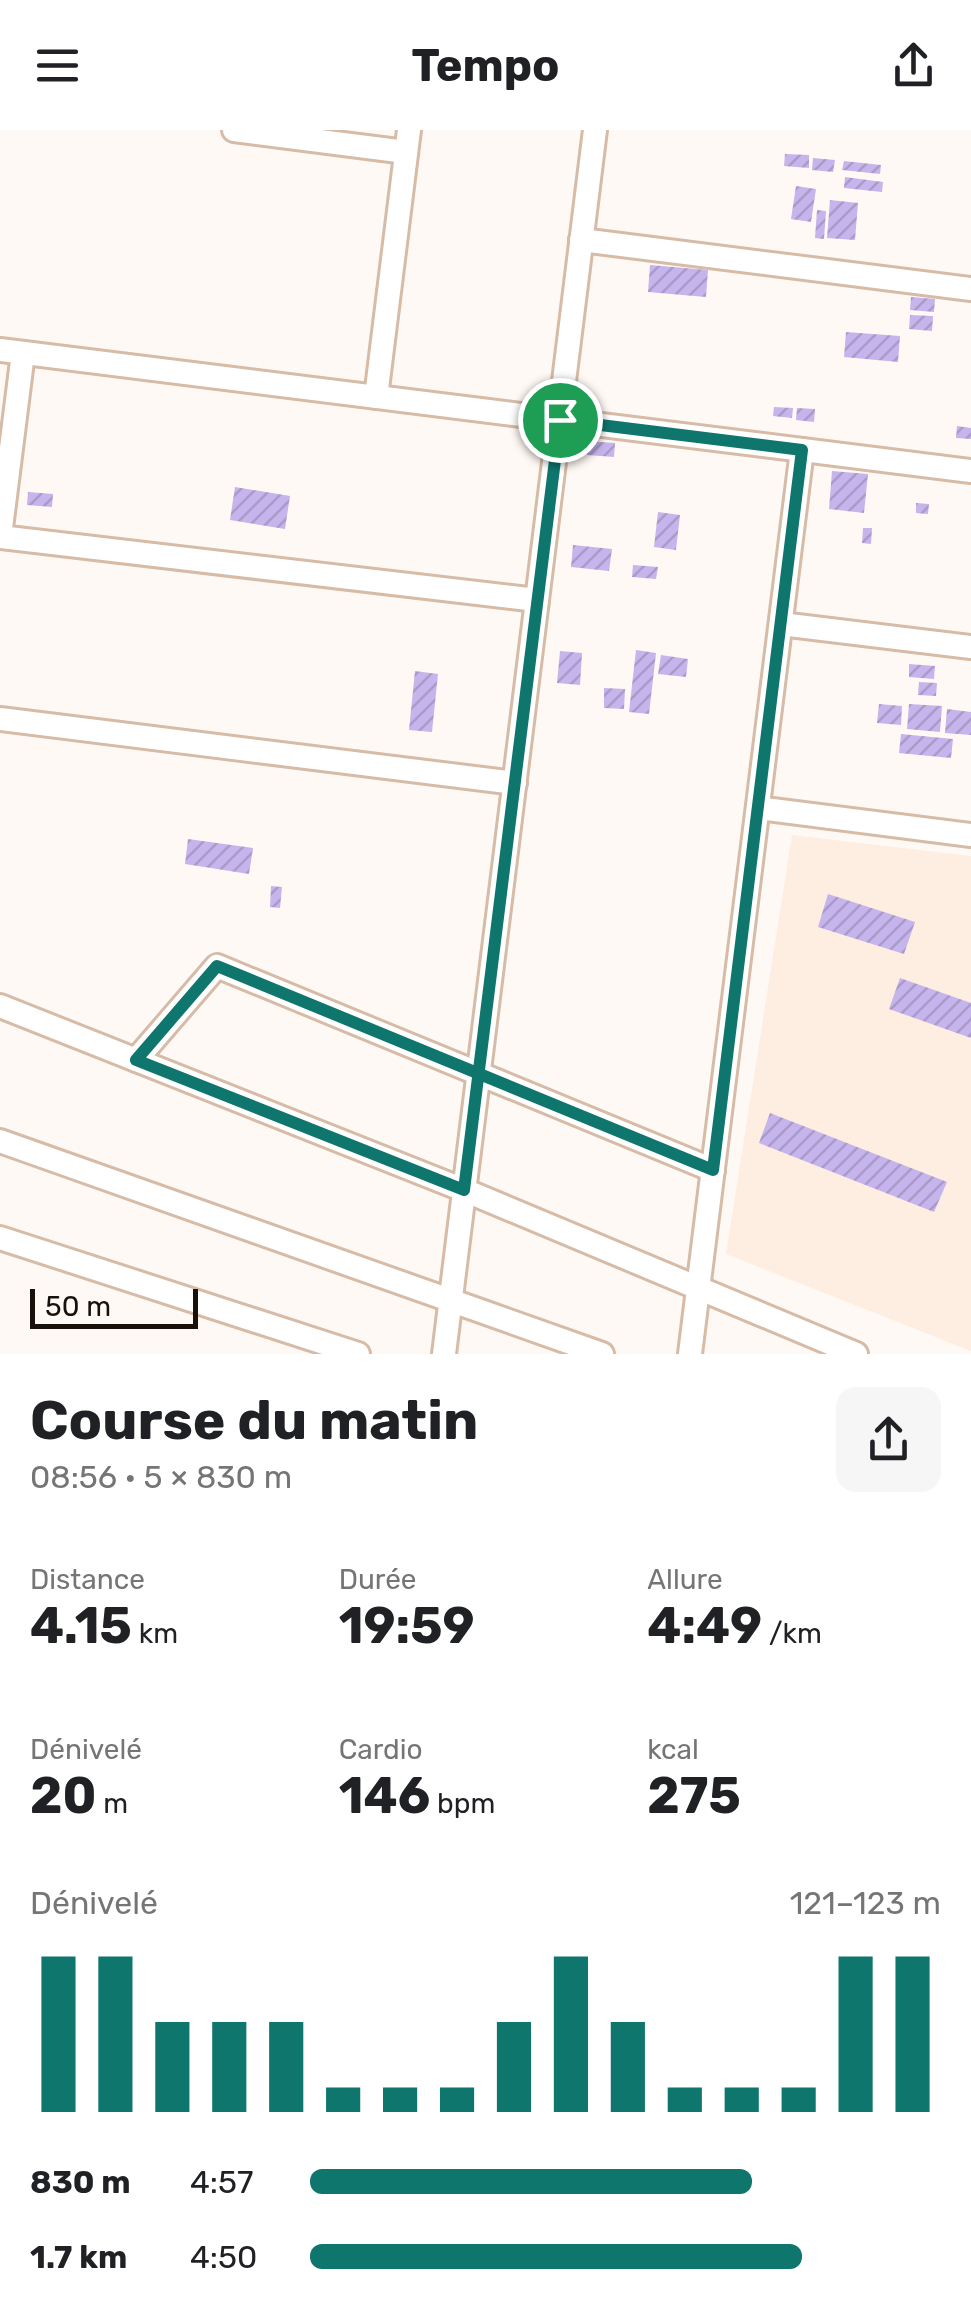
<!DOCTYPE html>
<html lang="fr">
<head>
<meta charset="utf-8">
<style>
	body { margin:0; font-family:Rubik,sans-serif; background:#f6f6f6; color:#202124; height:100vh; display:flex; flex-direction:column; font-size:38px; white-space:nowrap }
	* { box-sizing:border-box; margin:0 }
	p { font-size:32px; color:#757577 }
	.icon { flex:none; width:55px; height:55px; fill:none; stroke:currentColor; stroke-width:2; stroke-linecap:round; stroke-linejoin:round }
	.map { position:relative; height:1224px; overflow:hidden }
	.details { display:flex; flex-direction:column; background:#fff; flex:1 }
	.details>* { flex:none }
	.scale { position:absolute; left:30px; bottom:25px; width:168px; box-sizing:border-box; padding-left:10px; border:5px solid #191009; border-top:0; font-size:28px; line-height:35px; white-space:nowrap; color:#191009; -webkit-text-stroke:8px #fff9f5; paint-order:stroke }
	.pin { position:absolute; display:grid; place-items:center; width:85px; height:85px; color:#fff; margin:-42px; border:5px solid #fff; border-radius:50%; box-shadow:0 2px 10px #0007 }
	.round { display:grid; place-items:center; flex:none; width:105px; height:105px; border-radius:20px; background:#f6f6f6 }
	.overview { display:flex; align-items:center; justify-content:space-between; height:170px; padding:0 30px }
	h1 { font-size:55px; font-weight:700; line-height:75px }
	.metrics { display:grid; grid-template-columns:repeat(3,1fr); gap:15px; height:170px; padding:10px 30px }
	.metrics div { display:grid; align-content:center }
	.metrics b { font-size:50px; font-weight:700 }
	.metrics small { font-size:28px; font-weight:400 }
	.metrics p { font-size:28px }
	.chart { height:280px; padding:20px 30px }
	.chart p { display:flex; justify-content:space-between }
	.chart svg { width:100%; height:180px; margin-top:10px; stroke:#0f766e; stroke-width:6 }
	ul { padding:0 30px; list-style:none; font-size:32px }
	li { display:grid; grid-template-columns:160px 120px 1fr; align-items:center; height:75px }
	li i { height:25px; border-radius:12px; background:#0f766e }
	header { display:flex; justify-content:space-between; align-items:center; height:130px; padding:0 30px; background:#fff; font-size:45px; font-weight:700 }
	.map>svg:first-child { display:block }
	.education { fill:#feede1 }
	.building { fill:url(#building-hatch) }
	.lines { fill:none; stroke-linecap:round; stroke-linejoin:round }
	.minor-casing { stroke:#d6bba7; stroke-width:28 }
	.minor { stroke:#fff; stroke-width:22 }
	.route-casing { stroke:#fff; stroke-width:20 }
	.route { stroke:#0f766e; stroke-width:12 }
</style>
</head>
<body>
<header><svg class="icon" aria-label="menu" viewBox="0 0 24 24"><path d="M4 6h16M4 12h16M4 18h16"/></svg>Tempo<svg class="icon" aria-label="share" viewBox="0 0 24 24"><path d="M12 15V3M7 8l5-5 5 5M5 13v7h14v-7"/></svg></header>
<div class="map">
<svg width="971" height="1224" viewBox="0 0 971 1224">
	<defs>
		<pattern id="building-hatch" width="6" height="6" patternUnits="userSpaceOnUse" patternTransform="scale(2.5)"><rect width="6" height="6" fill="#c6b4ec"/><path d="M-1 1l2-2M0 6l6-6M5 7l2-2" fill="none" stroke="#aa9ac9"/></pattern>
	</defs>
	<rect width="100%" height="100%" fill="#fff9f5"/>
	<polygon class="education" points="792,705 971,726 971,1221 726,1124"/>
	<g class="building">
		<polygon points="785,24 809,25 809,38 784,36"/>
		<polygon points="813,28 835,30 833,42 812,40"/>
		<polygon points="844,31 881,35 880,44 842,40"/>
		<polygon points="845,47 883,52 882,62 844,58"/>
		<polygon points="796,56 816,59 811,92 791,89"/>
		<polygon points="830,70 858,73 855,110 827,108"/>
		<polygon points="817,80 826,81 824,109 815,108"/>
		<polygon points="650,135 708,140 706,167 648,162"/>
		<polygon points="911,167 935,169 934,182 910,180"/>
		<polygon points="910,185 933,186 932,201 909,199"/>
		<polygon points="846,202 900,206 898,232 844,227"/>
		<polygon points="774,277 793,278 792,288 773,286"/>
		<polygon points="797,278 815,279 814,292 796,290"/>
		<polygon points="957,296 971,298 971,309 956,308"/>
		<polygon points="587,311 615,313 614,327 587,325"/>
		<polygon points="832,341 868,344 864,383 829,379"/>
		<polygon points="235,357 290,366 285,399 230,390"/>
		<polygon points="28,362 53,364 52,377 27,375"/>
		<polygon points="916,373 929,374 928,384 916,383"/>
		<polygon points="658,382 680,385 676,420 654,417"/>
		<polygon points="863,398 872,398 871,414 862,413"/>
		<polygon points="573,415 612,419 609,441 571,437"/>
		<polygon points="633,435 658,437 656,449 632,447"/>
		<polygon points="636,520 656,523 649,584 629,582"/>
		<polygon points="560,521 582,523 580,555 557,553"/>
		<polygon points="661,525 688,529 686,547 658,544"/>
		<polygon points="909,534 935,536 934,549 909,547"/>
		<polygon points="415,541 438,544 432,602 409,600"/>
		<polygon points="919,552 937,553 936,566 918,565"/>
		<polygon points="604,558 625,559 624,579 604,578"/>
		<polygon points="879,574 902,576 901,595 877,593"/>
		<polygon points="909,574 942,576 940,602 907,599"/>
		<polygon points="947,579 971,582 971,605 945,603"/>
		<polygon points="901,604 953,609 951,628 899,623"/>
		<polygon points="188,709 253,718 249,744 185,734"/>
		<polygon points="271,756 282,757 280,778 270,777"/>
		<polygon points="828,764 915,792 904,824 818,797"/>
		<polygon points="900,848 971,873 971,908 889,879"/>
		<polygon points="770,983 947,1052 934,1082 759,1013"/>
	</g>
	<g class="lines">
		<defs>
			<g id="minor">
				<polyline points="234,0 406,22"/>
				<polyline points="581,110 971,159"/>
				<polyline points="0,220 971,341"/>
				<polyline points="376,267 409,0"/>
				<polyline points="0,406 23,223"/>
				<polyline points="0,407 537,470"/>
				<polyline points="781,494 971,517"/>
				<polyline points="0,589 515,653"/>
				<polyline points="758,678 971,705"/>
				<polyline points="0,876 464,1060 856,1224"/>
				<polyline points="136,930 217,836 713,1040"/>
				<polyline points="0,1011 602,1224"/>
				<polyline points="0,1108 358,1224"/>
				<polyline points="444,1224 595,0"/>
				<polyline points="690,1224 802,320"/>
			</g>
		</defs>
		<use href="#minor" class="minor-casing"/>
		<use href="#minor" class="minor"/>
	</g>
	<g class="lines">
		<defs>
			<path id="route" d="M560,290C527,546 496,803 464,1060L136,930L217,836L713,1040L802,320L560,290"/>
		</defs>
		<use href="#route" class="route-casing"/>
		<use href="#route" class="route"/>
	</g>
</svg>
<div class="scale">50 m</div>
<div class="pin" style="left:560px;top:290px;background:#1e9e55"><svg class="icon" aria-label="arrive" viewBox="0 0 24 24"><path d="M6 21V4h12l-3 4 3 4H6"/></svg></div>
</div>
<section class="details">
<div class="overview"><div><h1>Course du matin</h1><p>08:56 · 5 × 830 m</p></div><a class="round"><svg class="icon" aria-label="share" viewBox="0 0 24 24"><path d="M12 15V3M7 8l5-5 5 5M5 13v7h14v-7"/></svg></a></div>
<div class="metrics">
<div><p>Distance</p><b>4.15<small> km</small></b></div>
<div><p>Durée</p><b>19:59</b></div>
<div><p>Allure</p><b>4:49<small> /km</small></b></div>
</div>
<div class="metrics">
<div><p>Dénivelé</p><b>20<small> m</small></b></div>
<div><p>Cardio</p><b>146<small> bpm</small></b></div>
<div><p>kcal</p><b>275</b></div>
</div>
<div class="chart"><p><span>Dénivelé</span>121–123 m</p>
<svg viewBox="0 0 160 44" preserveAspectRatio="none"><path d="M5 44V6M15 44V6M25 44V22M35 44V22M45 44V22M55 44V38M65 44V38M75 44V38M85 44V22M95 44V6M105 44V22M115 44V38M125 44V38M135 44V38M145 44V6M155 44V6"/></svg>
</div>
<ul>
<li><b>830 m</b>4:57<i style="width:70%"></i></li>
<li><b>1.7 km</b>4:50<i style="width:78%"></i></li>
</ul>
</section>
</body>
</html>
